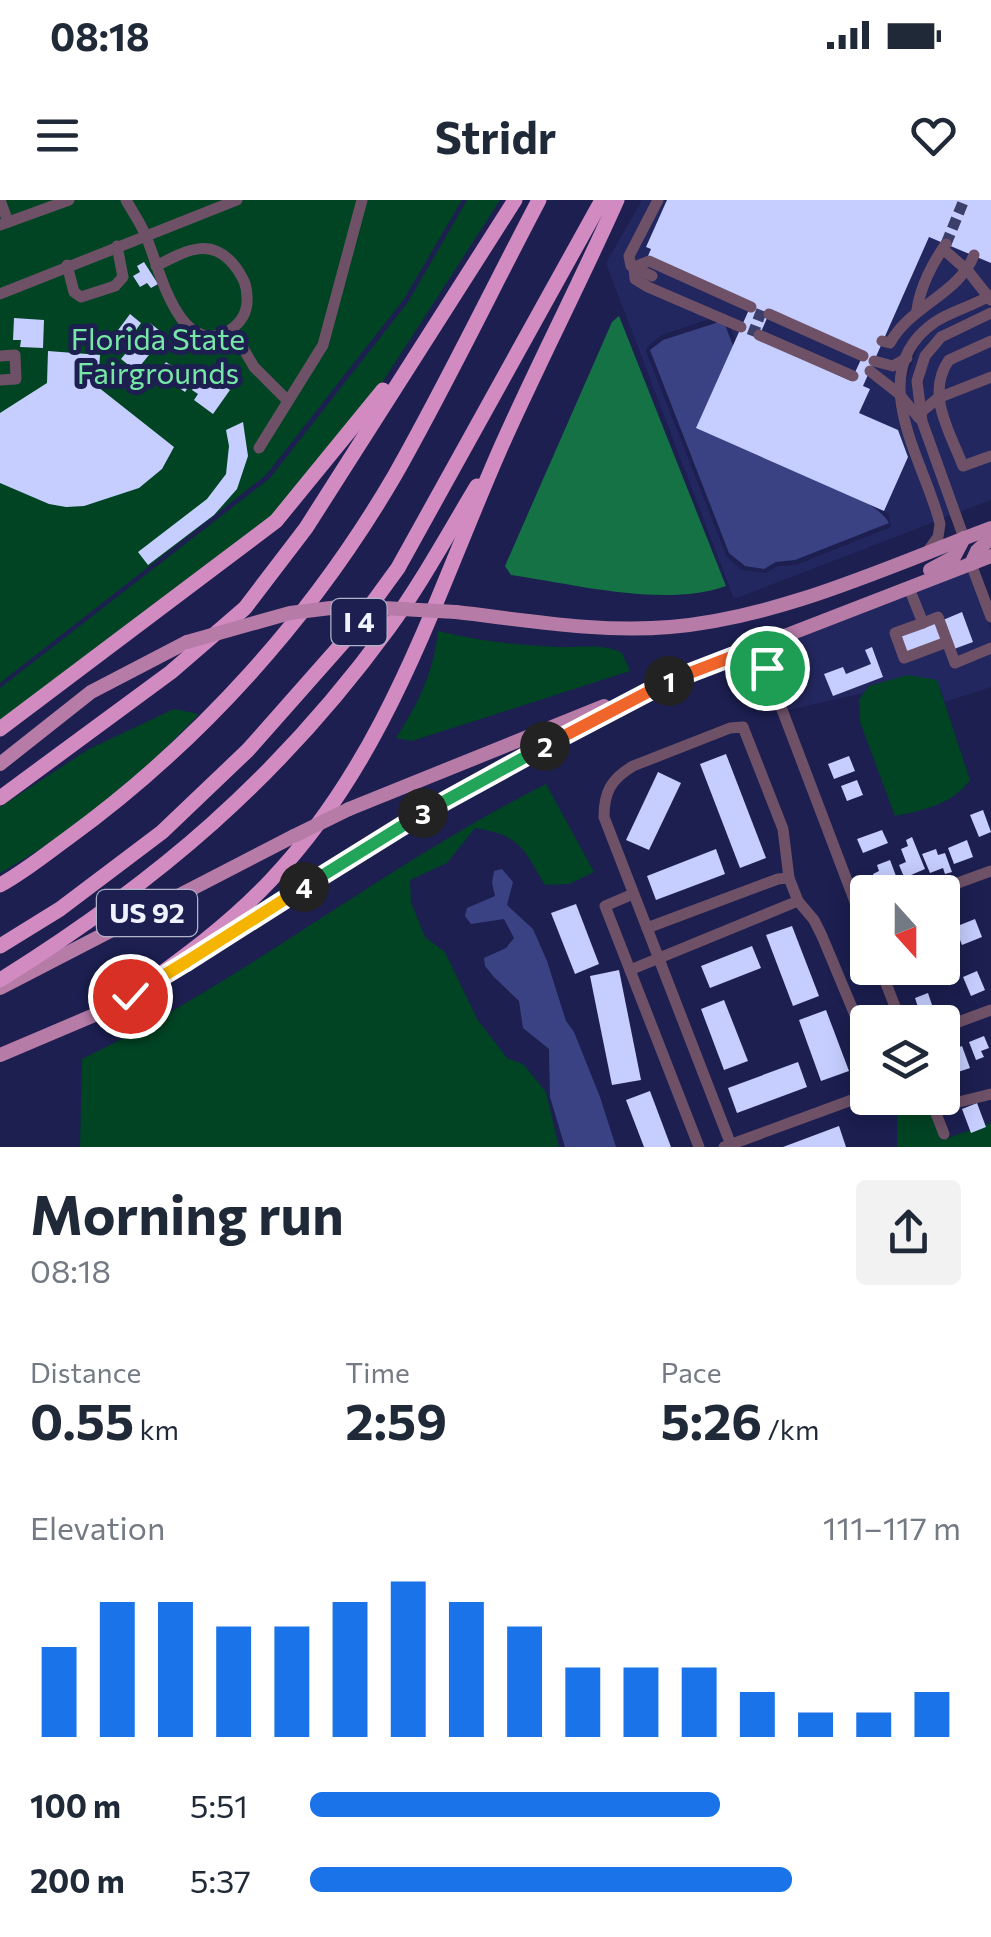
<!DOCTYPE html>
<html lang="en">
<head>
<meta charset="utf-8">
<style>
	body { margin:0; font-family:Commissioner,sans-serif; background:#f2f2f3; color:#1f2937; height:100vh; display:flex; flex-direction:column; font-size:38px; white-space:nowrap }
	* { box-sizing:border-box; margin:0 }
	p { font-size:32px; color:#747a83 }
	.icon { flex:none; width:55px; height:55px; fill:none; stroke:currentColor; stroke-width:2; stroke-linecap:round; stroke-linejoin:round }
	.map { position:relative; height:947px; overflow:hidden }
	.details { display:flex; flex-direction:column; background:#fff; flex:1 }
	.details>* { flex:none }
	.needle { width:65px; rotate:159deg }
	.buttons { position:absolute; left:850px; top:675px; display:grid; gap:20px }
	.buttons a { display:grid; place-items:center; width:110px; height:110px; border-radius:10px; background:#fff; box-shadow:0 5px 25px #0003; font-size:50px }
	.pin { position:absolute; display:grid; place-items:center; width:85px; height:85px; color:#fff; margin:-42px; border:5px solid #fff; border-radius:50%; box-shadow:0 2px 10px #0007 }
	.km { position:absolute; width:50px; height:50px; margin:-25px; border-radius:50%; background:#222; color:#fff; font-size:28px; line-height:50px; text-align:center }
	.round { display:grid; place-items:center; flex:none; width:105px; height:105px; border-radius:10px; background:#f2f2f3 }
	.overview { display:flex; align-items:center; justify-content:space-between; height:170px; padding:0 30px }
	h1 { font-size:55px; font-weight:700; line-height:75px }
	.metrics { display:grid; grid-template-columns:repeat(3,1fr); gap:15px; height:170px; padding:10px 30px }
	.metrics div { display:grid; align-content:center }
	.metrics b { font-size:50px; font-weight:700 }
	.metrics small { font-size:28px; font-weight:400 }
	.metrics p { font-size:28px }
	.chart { height:280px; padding:20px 30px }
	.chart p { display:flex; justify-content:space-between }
	.chart svg { width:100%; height:180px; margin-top:10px; stroke:#1a73e8; stroke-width:6 }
	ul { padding:0 30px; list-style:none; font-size:32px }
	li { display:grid; grid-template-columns:160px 120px 1fr; align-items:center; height:75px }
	li i { height:25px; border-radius:12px; background:#1a73e8 }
	.status { display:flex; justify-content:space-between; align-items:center; height:70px; padding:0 50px; background:#fff; direction:ltr }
	.status svg { height:28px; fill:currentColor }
	header { display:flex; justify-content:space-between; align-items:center; height:130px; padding:0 30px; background:#fff; font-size:45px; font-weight:700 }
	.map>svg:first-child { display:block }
	.built { fill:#23275f; fill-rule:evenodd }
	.green { fill:#004424 }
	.forest { fill:#157244 }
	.water { fill:#3a4284 }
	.building { fill:#c5cefe; fill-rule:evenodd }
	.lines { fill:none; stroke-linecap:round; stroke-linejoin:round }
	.minor-tunnel { stroke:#3c3f6a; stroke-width:11; stroke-dasharray:11 5.5; stroke-linecap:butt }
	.minor { stroke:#6e5167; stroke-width:11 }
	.major { stroke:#b67ba7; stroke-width:14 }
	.highway { stroke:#d28bc1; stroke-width:15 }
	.major-bridge { stroke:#b67ba7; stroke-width:14 }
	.split-1-casing { stroke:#fff; stroke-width:20 }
	.split-2-casing { stroke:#fff; stroke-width:20 }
	.split-3-casing { stroke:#fff; stroke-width:20 }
	.split-4-casing { stroke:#fff; stroke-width:20 }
	.split-5-casing { stroke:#fff; stroke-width:20 }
	.split-6-casing { stroke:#fff; stroke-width:20 }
	.split-1 { stroke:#f0652b; stroke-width:12 }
	.split-2 { stroke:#f0652b; stroke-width:12 }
	.split-3 { stroke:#22a559; stroke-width:12 }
	.split-4 { stroke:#22a559; stroke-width:12 }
	.split-5 { stroke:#f5b400; stroke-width:12 }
	.split-6 { stroke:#f5b400; stroke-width:12 }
	.labels { text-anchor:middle; stroke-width:10; stroke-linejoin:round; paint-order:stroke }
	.shield { fill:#1c1f50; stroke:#b0b3ca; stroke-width:2.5 }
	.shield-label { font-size:28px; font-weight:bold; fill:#eff2ff }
	.park-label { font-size:30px; fill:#77e7a5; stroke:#1c1f50 }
</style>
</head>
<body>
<div class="status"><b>08:18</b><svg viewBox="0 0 49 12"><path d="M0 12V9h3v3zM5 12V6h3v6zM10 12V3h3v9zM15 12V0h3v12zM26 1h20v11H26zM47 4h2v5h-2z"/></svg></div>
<header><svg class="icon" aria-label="menu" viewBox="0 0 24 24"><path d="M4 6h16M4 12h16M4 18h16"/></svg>Stridr<svg class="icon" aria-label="heart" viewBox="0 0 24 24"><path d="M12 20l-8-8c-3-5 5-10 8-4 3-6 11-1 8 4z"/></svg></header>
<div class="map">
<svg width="991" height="947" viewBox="0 0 991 947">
	<rect width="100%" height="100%" fill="#1c1f50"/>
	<g class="built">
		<path d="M642,0H991V88L933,117L917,131L912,137L893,191L897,214L934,322L734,399L606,63ZM709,119L729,124L784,262L880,307L889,315L891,327L796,365L777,366L766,373L742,370L727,357L646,151L647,147L662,135Z"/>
		<polygon points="991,101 991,107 946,128 932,139 920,154 913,179 915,214 951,315 943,318 906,211 905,183 919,144 938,126"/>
		<polygon points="991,119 991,300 960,312 925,212 922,182 929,159 944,142"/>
		<polygon points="968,371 991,430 991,487 945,502 937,480 870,486 864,493 788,510 771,459 777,446"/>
	</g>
	<g class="green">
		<polygon points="0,0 462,0 404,99 266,275 0,483"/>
		<polygon points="467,0 500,0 380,186 273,316 0,521 0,488 270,278 408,102"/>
		<path d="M438,431C477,441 518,445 559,447C581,448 602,443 622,453L630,471L412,541L396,538C418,504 434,472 438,431Z"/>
		<path d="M908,475L937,480L970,580C952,604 925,610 895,616L860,522L859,499L869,486Z"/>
		<path d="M174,509L199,514C141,576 74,632 0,673V607L89,549Z"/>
		<path d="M546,584L594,672L569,684L545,685C523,648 520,635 475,628L447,663L410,680L411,702L425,737L445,752L477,819L507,858L523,864L546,892L559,947H80L82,859C244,781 385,665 546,584Z"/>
		<polygon points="897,898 925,898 942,940 991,923 991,947 897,947"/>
	</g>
	<path class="forest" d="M619,116L726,386C665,408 574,384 511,375L505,366L612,122Z"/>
	<g class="water">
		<path d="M719,122L725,125L780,265C809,277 874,297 889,323L795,360L776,362L764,369L745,366L729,353L650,150L663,140Z"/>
		<polygon points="502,669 513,682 507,705 533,729 547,761 566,821 574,832 600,897 616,947 565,947 550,897 549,849 523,828 519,801 493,776 485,766 484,758 506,748 514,738 504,719 471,724 465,716 467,708 495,696 492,683 494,671"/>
	</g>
	<g class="building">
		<path d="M667,0H991V63L929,37L863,186L870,189L859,213L898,230L908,257L884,311L696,228L752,103L648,56L651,49L646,47ZM770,111L864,153L851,181L758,139Z"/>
		<polygon points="144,62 158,84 151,88 147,83 140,87 133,76 140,72 137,66"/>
		<polygon points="130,114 141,123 119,154 107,145"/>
		<polygon points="14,118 44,120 43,148 20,147 21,140 13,140"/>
		<polygon points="150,123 165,135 136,171 121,159"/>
		<polygon points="48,151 100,155 98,187 174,247 162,269 139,288 84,306 66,307 49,304 0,283 0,213 47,183"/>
		<polygon points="166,162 182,173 186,168 196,176 185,192 158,173"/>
		<polygon points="205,172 230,190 213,214 194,200 198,194 192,190"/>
		<polygon points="243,222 248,256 237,289 214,315 148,365 138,352 207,299 226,274 229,246 226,230"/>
		<polygon points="962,412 973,442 954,449 943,420"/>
		<polygon points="936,422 943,439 905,453 899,436"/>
		<polygon points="872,447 883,477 833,496 824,474 843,467 846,474 871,464 865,450"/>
		<polygon points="726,554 766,658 740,668 700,564"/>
		<polygon points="849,556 855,571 834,579 828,564"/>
		<polygon points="658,572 681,583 649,650 626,640"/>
		<polygon points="857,580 863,595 847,601 841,586"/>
		<polygon points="983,610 991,632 979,637 970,615"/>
		<polygon points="882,630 888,643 863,653 857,639"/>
		<polygon points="912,637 925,669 911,675 914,681 907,684 899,665 906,662 901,649 908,646 906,640"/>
		<polygon points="967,640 973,657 954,664 948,648"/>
		<polygon points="716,649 725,674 656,700 647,676"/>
		<polygon points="936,649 938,655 945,653 952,672 945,674 943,668 930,673 922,654"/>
		<polygon points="890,660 899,684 880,692 873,674 879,671 877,665"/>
		<polygon points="576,704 599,764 575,774 551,713"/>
		<polygon points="975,719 982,737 962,745 955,727"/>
		<polygon points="792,726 819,796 793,806 766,735"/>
		<polygon points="752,746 761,768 710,788 701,766"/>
		<polygon points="619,770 641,880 612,885 590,776"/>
		<polygon points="977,771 985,790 971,796 963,777"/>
		<polygon points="928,793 934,811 921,816 915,798"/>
		<polygon points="724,800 748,861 724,870 701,809"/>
		<polygon points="826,810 849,871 821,881 799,820"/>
		<polygon points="984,836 989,848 981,851 984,857 976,860 969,842"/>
		<polygon points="962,846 970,868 958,872 950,851"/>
		<polygon points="798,862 807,887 737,913 728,888"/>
		<polygon points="650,891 671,947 644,947 626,900"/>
		<polygon points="977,903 986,927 971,933 962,909"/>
		<polygon points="839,926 846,947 783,947"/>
	</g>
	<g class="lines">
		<g class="minor-tunnel">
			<polyline points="946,44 964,0"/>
			<polyline points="752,136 763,107"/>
		</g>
		<g class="minor">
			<polyline points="0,0 8,22"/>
			<path d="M126,0C132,11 140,22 145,34C159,64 177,161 230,130C242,122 248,111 247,97C247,85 243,78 237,69C213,35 187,50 156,66"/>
			<polyline points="0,25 69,0"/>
			<polyline points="943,49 968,71 991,100"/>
			<polyline points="67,65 74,92 81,97 115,86 123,77 117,46"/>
			<polyline points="652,76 631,66 629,56 658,0"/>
			<polyline points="0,94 237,0"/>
			<path d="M917,110C920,87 933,62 946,44"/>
			<polyline points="769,114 863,156"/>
			<polyline points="741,127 648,87 635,79 634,67 649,61 751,107"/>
			<polyline points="232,129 254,167 287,200"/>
			<polyline points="759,135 853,176"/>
			<path d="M882,141L890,143C910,106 959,94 974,55"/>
			<path d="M991,141L949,160C925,194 950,232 963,266L991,256"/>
			<polyline points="0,156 15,155 16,179 0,180"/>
			<polyline points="874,161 893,166 907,158"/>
			<polyline points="870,171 898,193 919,218"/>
			<polyline points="920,213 938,198 991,177"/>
			<polyline points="259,248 323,145 362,0"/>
			<polyline points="964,338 922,221 917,181 925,156 941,137 991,113"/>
			<path d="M928,351L938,337L940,324C925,261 861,173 935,122C952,111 973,106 991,95"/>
			<polyline points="971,364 991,417"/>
			<polyline points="909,388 923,423 938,417 955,463 991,448"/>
			<polyline points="923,423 895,433 904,458 947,442"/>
			<polyline points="773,441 766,458 770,478 868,736"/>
			<polyline points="933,692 991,671"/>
			<polyline points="633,694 605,706 699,947"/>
			<polyline points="647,728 778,679 789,678"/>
			<polyline points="880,768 901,822"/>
			<polyline points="630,770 798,701"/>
			<polyline points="942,828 991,810"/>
			<polyline points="930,898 944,934"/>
			<polyline points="934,908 991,894"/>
			<path d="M731,945L604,617C604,592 611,579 633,566L730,528L743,527L783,629L789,678L798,701L814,720L822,736L868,846"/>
			<polyline points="724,947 868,894"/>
		</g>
		<g class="major">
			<polyline points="971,364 977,351 991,338"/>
			<polyline points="930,370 954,357 964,338"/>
			<path d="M456,412C526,420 598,433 670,427C782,417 887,367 991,328"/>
			<polyline points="661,484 991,356"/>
			<polyline points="0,564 91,492 187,442"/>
			<polyline points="349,609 604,506"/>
			<polyline points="192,758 423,613 667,482"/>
			<polyline points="0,788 294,636"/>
			<polyline points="0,855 92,816 140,790"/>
		</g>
		<g class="highway">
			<polyline points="0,529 276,321 383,190"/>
			<polyline points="0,598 171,472 245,408 306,328 515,0"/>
			<path d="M0,685C24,672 46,654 68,638C200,542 313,416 395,275C446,185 491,91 539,0"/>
			<polyline points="0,746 60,709 162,632 248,550 347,438 398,368 602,0"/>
			<path d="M0,780C157,682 278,579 388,429C421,384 448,334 477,286"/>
			<path d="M130,796C180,760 229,725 271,680C388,557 434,399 501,247C538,164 580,83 617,0"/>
		</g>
		<g class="major-bridge">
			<polyline points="187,442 290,413 347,406 456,412"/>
			<polyline points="294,636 349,609"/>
		</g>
	</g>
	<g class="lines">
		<defs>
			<polyline id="split-1" points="669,481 773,441 766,458 767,468"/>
			<polyline id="split-2" points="545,546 669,481"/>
			<polyline id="split-3" points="423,613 545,546"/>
			<polyline id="split-4" points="304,687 423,613"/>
			<polyline id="split-5" points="186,762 304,687"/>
			<polyline id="split-6" points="130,796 186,762"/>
		</defs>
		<use href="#split-1" class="split-1-casing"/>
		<use href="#split-2" class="split-2-casing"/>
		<use href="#split-3" class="split-3-casing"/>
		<use href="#split-4" class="split-4-casing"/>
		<use href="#split-5" class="split-5-casing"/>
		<use href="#split-6" class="split-6-casing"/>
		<use href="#split-1" class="split-1"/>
		<use href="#split-2" class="split-2"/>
		<use href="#split-3" class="split-3"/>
		<use href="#split-4" class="split-4"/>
		<use href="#split-5" class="split-5"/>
		<use href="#split-6" class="split-6"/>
	</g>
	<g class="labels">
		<g class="shield">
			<rect x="331.5" y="399" width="55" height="46" rx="8"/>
			<rect x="97" y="690" width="100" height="46" rx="8"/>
		</g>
		<g class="shield-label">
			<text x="359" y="432">I 4</text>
			<text x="147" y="723">US 92</text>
		</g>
		<g class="park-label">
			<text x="158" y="150">Florida State<tspan x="158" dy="34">Fairgrounds</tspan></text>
		</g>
	</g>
</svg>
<div class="buttons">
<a><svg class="needle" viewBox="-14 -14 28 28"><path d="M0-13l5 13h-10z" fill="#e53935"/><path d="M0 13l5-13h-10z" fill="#747a83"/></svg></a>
<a><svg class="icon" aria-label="layers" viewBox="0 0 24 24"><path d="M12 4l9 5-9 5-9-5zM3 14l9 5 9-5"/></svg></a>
</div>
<div class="pin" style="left:767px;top:468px;background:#1e9e55"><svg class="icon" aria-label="arrive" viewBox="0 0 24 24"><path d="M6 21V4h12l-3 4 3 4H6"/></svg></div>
<div class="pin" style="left:130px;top:796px;background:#d93025"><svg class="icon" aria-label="check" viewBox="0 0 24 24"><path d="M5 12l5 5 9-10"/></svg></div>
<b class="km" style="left:669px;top:481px">1</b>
<b class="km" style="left:545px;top:546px">2</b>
<b class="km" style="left:423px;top:613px">3</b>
<b class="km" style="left:304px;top:687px">4</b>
</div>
<section class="details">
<div class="overview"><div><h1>Morning run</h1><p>08:18</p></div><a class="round"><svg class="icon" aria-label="share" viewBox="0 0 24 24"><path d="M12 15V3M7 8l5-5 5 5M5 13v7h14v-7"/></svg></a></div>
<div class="metrics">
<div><p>Distance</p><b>0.55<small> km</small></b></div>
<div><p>Time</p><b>2:59</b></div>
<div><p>Pace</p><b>5:26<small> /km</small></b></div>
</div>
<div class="chart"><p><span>Elevation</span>111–117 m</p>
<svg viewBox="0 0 160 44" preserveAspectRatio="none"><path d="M5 44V22M15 44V11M25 44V11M35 44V17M45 44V17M55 44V11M65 44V6M75 44V11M85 44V17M95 44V27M105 44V27M115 44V27M125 44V33M135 44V38M145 44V38M155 44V33"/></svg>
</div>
<ul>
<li><b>100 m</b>5:51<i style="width:63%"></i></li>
<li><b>200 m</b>5:37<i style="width:74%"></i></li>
</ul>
</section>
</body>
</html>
